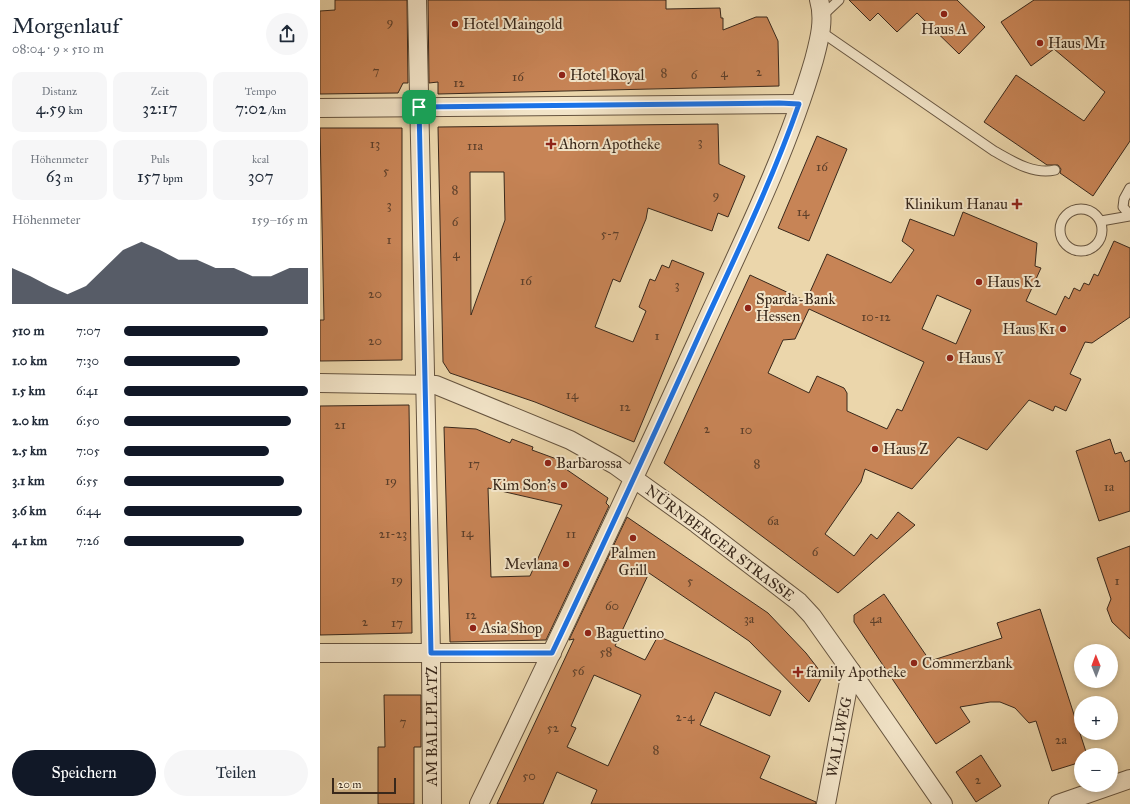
<!DOCTYPE html>
<html lang="de">
<head>
<meta charset="utf-8">
<style>
	body { margin:0; font-family:"IM FELL Great Primer",serif; background:#f6f6f7; color:#1f2937; height:100vh; display:flex; flex-direction:column; font-size:15px; white-space:nowrap }
	* { box-sizing:border-box; margin:0 }
	p { font-size:13px; color:#747a83 }
	.icon { flex:none; width:22px; height:22px; fill:none; stroke:currentColor; stroke-width:2; stroke-linecap:round; stroke-linejoin:round }
	.map { position:relative; flex:1; overflow:hidden }
	.sheet { display:flex; flex-direction:column; background:#fff; width:320px }
	.sheet>* { flex:none }
	.needle { width:26px; rotate:359deg }
	.controls { position:absolute; left:754px; top:644px; display:grid; gap:8px }
	.controls a { display:grid; place-items:center; width:44px; height:44px; border-radius:50%; background:#fff; box-shadow:0 2px 6px #0003; font-size:20px }
	.scale { position:absolute; left:12px; bottom:10px; width:64px; box-sizing:border-box; padding-left:4px; border:2px solid #39281b; border-top:0; font-size:11px; line-height:14px; white-space:nowrap; color:#39281b; -webkit-text-stroke:3px #f2e4c8; paint-order:stroke }
	.pin { position:absolute; display:grid; place-items:center; width:34px; height:34px; color:#fff; margin:-17px; border-radius:8px; box-shadow:0 2px 6px #0006 }
	.round { display:grid; place-items:center; flex:none; width:42px; height:42px; border-radius:21px; background:#f6f6f7 }
	.summary { display:flex; align-items:center; justify-content:space-between; height:68px; padding:0 12px }
	h1 { font-size:22px; font-weight:600; line-height:30px }
	.stats { display:grid; grid-template-columns:repeat(3,1fr); gap:6px; height:68px; padding:4px 12px }
	.stats div { display:grid; align-content:center; border-radius:10px; background:#f6f6f7; text-align:center }
	.stats b { font-size:17px; font-weight:600 }
	.stats small { font-size:11px; font-weight:400 }
	.stats p { font-size:11px }
	.chart { height:112px; padding:8px 12px }
	.chart p { display:flex; justify-content:space-between }
	.chart svg { width:100%; height:72px; margin-top:4px; fill:#111827; opacity:.7 }
	.action { display:flex; gap:8px; margin-top:auto; padding:8px 12px }
	.action a { flex:1; height:46px; border-radius:24px; background:#111827; color:#fff; font-size:16px; font-weight:600; line-height:46px; text-align:center }
	.action a+a { background:#f6f6f7; color:#1f2937 }
	ul { padding:0 12px; list-style:none; font-size:13px }
	li { display:grid; grid-template-columns:64px 48px 1fr; align-items:center; height:30px }
	li i { height:10px; border-radius:5px; background:#111827 }
	main { display:flex; flex:1; min-height:0 }
	.map>svg:first-child { display:block }
	.building { fill:#c78456; stroke:#39281b; fill-rule:evenodd }
	.lines { fill:none; stroke-linecap:round; stroke-linejoin:round }
	.lane-casing { stroke:#66543f; stroke-width:11 }
	.street-casing { stroke:#66543f; stroke-width:20 }
	.lane { stroke:#f2e4c8; stroke-width:9 }
	.street { stroke:#f2e4c8; stroke-width:18 }
	.route-casing { stroke:#fff; stroke-width:8 }
	.route { stroke:#1a73e8; stroke-width:5 }
	.poi-dot { fill:#8f2418; stroke:#f2e4c8; stroke-width:1.5 }
	.labels { text-anchor:middle; stroke-width:4; stroke-linejoin:round; paint-order:stroke }
	.number-label { font-size:13px; fill:#5c3f2a }
	.poi-label { font-size:15px; fill:#39281b; stroke:#f2e4c8; text-anchor:start }
	.street-label { font-size:15px; fill:#39281b; stroke:#f2e4c8 }
</style>
</head>
<body>
<main>
<section class="sheet">
<div class="summary"><div><h1>Morgenlauf</h1><p>08:04 · 9 × 510 m</p></div><a class="round"><svg class="icon" aria-label="share" viewBox="0 0 24 24"><path d="M12 15V3M7 8l5-5 5 5M5 13v7h14v-7"/></svg></a></div>
<div class="stats">
<div><p>Distanz</p><b>4.59<small> km</small></b></div>
<div><p>Zeit</p><b>32:17</b></div>
<div><p>Tempo</p><b>7:02<small> /km</small></b></div>
</div>
<div class="stats">
<div><p>Höhenmeter</p><b>63<small> m</small></b></div>
<div><p>Puls</p><b>157<small> bpm</small></b></div>
<div><p>kcal</p><b>307</b></div>
</div>
<div class="chart"><p><span>Höhenmeter</span>159–165 m</p>
<svg viewBox="0 0 160 44" preserveAspectRatio="none"><path d="M0 44V22L10 27L20 33L30 38L40 33L50 22L60 11L70 6L80 11L90 17L100 17L110 22L120 22L130 27L140 27L150 22L160 22V44z"/></svg>
</div>
<ul>
<li><b>510 m</b>7:07<i style="width:78%"></i></li>
<li><b>1.0 km</b>7:30<i style="width:63%"></i></li>
<li><b>1.5 km</b>6:41<i style="width:100%"></i></li>
<li><b>2.0 km</b>6:50<i style="width:91%"></i></li>
<li><b>2.5 km</b>7:05<i style="width:79%"></i></li>
<li><b>3.1 km</b>6:55<i style="width:87%"></i></li>
<li><b>3.6 km</b>6:44<i style="width:97%"></i></li>
<li><b>4.1 km</b>7:26<i style="width:65%"></i></li>
</ul>
<div class="action"><a>Speichern</a><a>Teilen</a></div>
</section>
<div class="map">
<svg width="810" height="804" viewBox="0 0 810 804">
	<rect width="100%" height="100%" fill="#ebd6ab"/>
	<filter id="stains"><feTurbulence type="fractalNoise" baseFrequency=".005" numOctaves="4"/><feColorMatrix values="0 0 0 0 .2 0 0 0 0 .09 0 0 0 0 .02 0 0 0 .5 -.17"/></filter>
	<radialGradient id="worn" r=".72"><stop offset=".6" stop-color="#630" stop-opacity="0"/><stop offset="1" stop-color="#630" stop-opacity=".3"/></radialGradient>
	<g class="building">
		<polygon points="15,0 87,0 88,83 83,83 78,93 0,94 0,11 15,10"/>
		<polygon points="108,0 346,0 346,9 400,8 401,18 403,18 403,30 436,17 447,17 458,41 459,86 118,94 118,82 109,83"/>
		<polygon points="529,0 637,0 665,27 639,54 597,13 577,32 558,13 550,21"/>
		<polygon points="714,0 810,0 810,141 773,196 740,173 741,169 738,165 727,165 664,122 696,75 764,121 785,92 734,49 711,66 681,22"/>
		<path d="M398,124L399,164L425,176L408,217L398,213L392,231L328,208L326,219L300,282L293,279L275,327L313,342L326,311L319,307L330,279L335,281L342,265L349,268L352,260L384,273L314,442L215,402L130,373L123,362L118,127ZM150,172H184L185,220L151,315Z"/>
		<polygon points="0,128 82,128 82,360 0,361 0,320 4,320"/>
		<polygon points="497,136 527,149 489,241 458,228"/>
		<path d="M643,212L717,243L715,266L721,268L706,301L736,315L745,296L749,299L754,288L760,291L764,283L769,285L774,274L778,276L794,241L810,248V317L772,343L765,342L750,374L761,379L746,411L735,406L733,411L709,400L667,450L638,437L592,489L545,469L541,482L505,534L534,556L551,534L557,539L578,512L595,525L518,593L344,463L430,275L486,301L507,254L571,283L594,250L582,241L590,219L634,236ZM617,295L651,310L636,344L602,329ZM489,309L604,362L582,411L577,409L567,429L527,411V393L524,388L497,376L489,393L448,373L463,340L475,339Z"/>
		<polygon points="89,405 92,633 0,635 0,406"/>
		<path d="M124,427L156,429L190,443L192,439L213,447L212,450L242,461L240,465L288,498L286,503L289,506L226,640L130,642ZM168,488L242,505L210,576L171,577Z"/>
		<polygon points="790,439 795,454 801,452 805,462 810,460 810,511 779,521 756,451"/>
		<path d="M307,517L448,613L486,653L503,675L489,702L429,641L329,573L295,646L325,660L338,636L461,691L450,716L395,692L380,725L450,756L440,778L496,802V804H271L277,790L237,772L223,804H177L254,639L249,640ZM274,675L321,695L288,766L247,747L256,728L251,726Z"/>
		<polygon points="810,546 810,639 792,622 787,609 791,599 777,558"/>
		<polygon points="564,594 610,661 682,638 677,623 720,609 767,755 761,755 761,762 732,771 716,721 709,723 695,708 680,702 670,702 640,707 650,722 616,744 534,622 534,615"/>
		<polygon points="64,695 101,695 101,747 94,747 94,804 58,804 58,747 65,747"/>
		<polygon points="661,755 681,786 656,802 636,772"/>
	</g>
	<g class="lines">
		<defs>
			<g id="lane">
				<polyline points="503,15 519,0"/>
				<path d="M500,31L674,151C692,161 713,175 735,170"/>
				<polyline points="810,188 804,199 803,207 810,215"/>
				<circle cx="761" cy="230" r="21"/>
				<polyline points="781,221 810,216"/>
			</g>
			<g id="street">
				<polyline points="97,0 111,653 112,804"/>
				<polyline points="0,108 479,104"/>
				<polyline points="0,383 116,385 250,440 295,465 377,524 479,602 492,616 531,671 623,804"/>
				<polyline points="0,653 232,653"/>
				<path d="M159,804C234,649 307,494 379,337C420,247 466,156 494,60C499,41 505,20 499,0"/>
				<polyline points="506,804 531,671"/>
				<polyline points="738,804 810,779"/>
			</g>
		</defs>
		<use href="#lane" class="lane-casing"/>
		<use href="#street" class="street-casing"/>
		<use href="#lane" class="lane"/>
		<use href="#street" class="street"/>
	</g>
	<g class="lines">
		<defs>
			<path id="route" d="M459,103L479,104C452,181 416,255 382,329C333,437 283,546 232,653H111L99,107Z"/>
		</defs>
		<use href="#route" class="route-casing"/>
		<use href="#route" class="route"/>
	</g>
	<g class="poi-dot">
		<circle cx="624" cy="14" r="4"/>
		<circle cx="135" cy="24" r="4"/>
		<circle cx="720" cy="43" r="4"/>
		<circle cx="242" cy="75" r="4"/>
		<path d="M229 138h4v4h4v4h-4v4h-4v-4h-4v-4h4z"/>
		<path d="M695 198h4v4h4v4h-4v4h-4v-4h-4v-4h4z"/>
		<circle cx="659" cy="282" r="4"/>
		<circle cx="428" cy="308" r="4"/>
		<circle cx="743" cy="329" r="4"/>
		<circle cx="630" cy="358" r="4"/>
		<circle cx="555" cy="449" r="4"/>
		<circle cx="228" cy="463" r="4"/>
		<circle cx="244" cy="485" r="4"/>
		<circle cx="313" cy="538" r="4"/>
		<circle cx="246" cy="564" r="4"/>
		<circle cx="153" cy="628" r="4"/>
		<circle cx="268" cy="633" r="4"/>
		<circle cx="594" cy="663" r="4"/>
		<path d="M476 666h4v4h4v4h-4v4h-4v-4h-4v-4h4z"/>
	</g>
	<g class="labels">
		<g class="number-label">
			<text x="70" y="26">9</text>
			<text x="56" y="75">7</text>
			<text x="439" y="76">2</text>
			<text x="344" y="77">8</text>
			<text x="404" y="77">4</text>
			<text x="374" y="79">6</text>
			<text x="198" y="81">16</text>
			<text x="139" y="87">12</text>
			<text x="380" y="146">3</text>
			<text x="55" y="148">13</text>
			<text x="155" y="150">11a</text>
			<text x="502" y="171">16</text>
			<text x="66" y="175">5</text>
			<text x="135" y="194">8</text>
			<text x="396" y="199">9</text>
			<text x="69" y="209">3</text>
			<text x="483" y="216">14</text>
			<text x="135" y="226">6</text>
			<text x="290" y="238">5-7</text>
			<text x="69" y="244">1</text>
			<text x="136" y="258">4</text>
			<text x="206" y="285">16</text>
			<text x="357" y="289">3</text>
			<text x="55" y="298">20</text>
			<text x="556" y="321">10-12</text>
			<text x="337" y="340">1</text>
			<text x="55" y="345">20</text>
			<text x="252" y="399">14</text>
			<text x="305" y="411">12</text>
			<text x="20" y="429">21</text>
			<text x="387" y="433">2</text>
			<text x="426" y="434">10</text>
			<text x="154" y="468">17</text>
			<text x="437" y="468">8</text>
			<text x="71" y="485">19</text>
			<text x="789" y="491">1a</text>
			<text x="453" y="525">6a</text>
			<text x="147" y="537">14</text>
			<text x="73" y="538">21-23</text>
			<text x="251" y="538">11</text>
			<text x="495" y="556">6</text>
			<text x="77" y="584">19</text>
			<text x="370" y="585">5</text>
			<text x="797" y="585">1</text>
			<text x="292" y="610">60</text>
			<text x="151" y="619">12</text>
			<text x="429" y="623">3a</text>
			<text x="556" y="623">4a</text>
			<text x="45" y="626">2</text>
			<text x="77" y="627">17</text>
			<text x="286" y="656">58</text>
			<text x="258" y="675">56</text>
			<text x="365" y="721">2-4</text>
			<text x="83" y="726">7</text>
			<text x="233" y="732">52</text>
			<text x="741" y="744">2a</text>
			<text x="336" y="754">8</text>
			<text x="209" y="780">50</text>
			<text x="658" y="784">2</text>
		</g>
		<g class="poi-label">
			<text x="143" y="29">Hotel Maingold</text>
			<text x="624" y="34" text-anchor="middle">Haus A</text>
			<text x="728" y="48">Haus M1</text>
			<text x="250" y="80">Hotel Royal</text>
			<text x="239" y="149">Ahorn Apotheke</text>
			<text x="688" y="209" text-anchor="end">Klinikum Hanau</text>
			<text x="667" y="287">Haus K2</text>
			<text x="436" y="304">Sparda-Bank<tspan x="436" dy="17">Hessen</tspan></text>
			<text x="735" y="334" text-anchor="end">Haus K1</text>
			<text x="638" y="363">Haus Y</text>
			<text x="563" y="454">Haus Z</text>
			<text x="236" y="468">Barbarossa</text>
			<text x="236" y="490" text-anchor="end">Kim Son's</text>
			<text x="313" y="558" text-anchor="middle">Palmen<tspan x="313" dy="17">Grill</tspan></text>
			<text x="238" y="569" text-anchor="end">Mevlana</text>
			<text x="161" y="633">Asia Shop</text>
			<text x="276" y="638">Baguettino</text>
			<text x="602" y="668">Commerzbank</text>
			<text x="486" y="677">family Apotheke</text>
		</g>
		<g class="street-label">
			<text transform="translate(400 543) rotate(37)" y="5">NÜRNBERGER STRASSE</text>
			<text transform="translate(112 726) rotate(-90)" y="5">AM BALLPLATZ</text>
			<text transform="translate(519 737) rotate(-79)" y="5">WALLWEG</text>
		</g>
	</g>
	<rect width="100%" height="100%" filter="url(#stains)"/>
	<rect width="100%" height="100%" fill="url(#worn)"/>
</svg>
<div class="controls">
<a><svg class="needle" viewBox="-14 -14 28 28"><path d="M0-13l5 13h-10z" fill="#e53935"/><path d="M0 13l5-13h-10z" fill="#747a83"/></svg></a>
<a>+</a>
<a>−</a>
</div>
<div class="scale">20 m</div>
<div class="pin" style="left:99px;top:107px;background:#1e9e55"><svg class="icon" aria-label="arrive" viewBox="0 0 24 24"><path d="M6 21V4h12l-3 4 3 4H6"/></svg></div>
</div>
</main>
</body>
</html>
